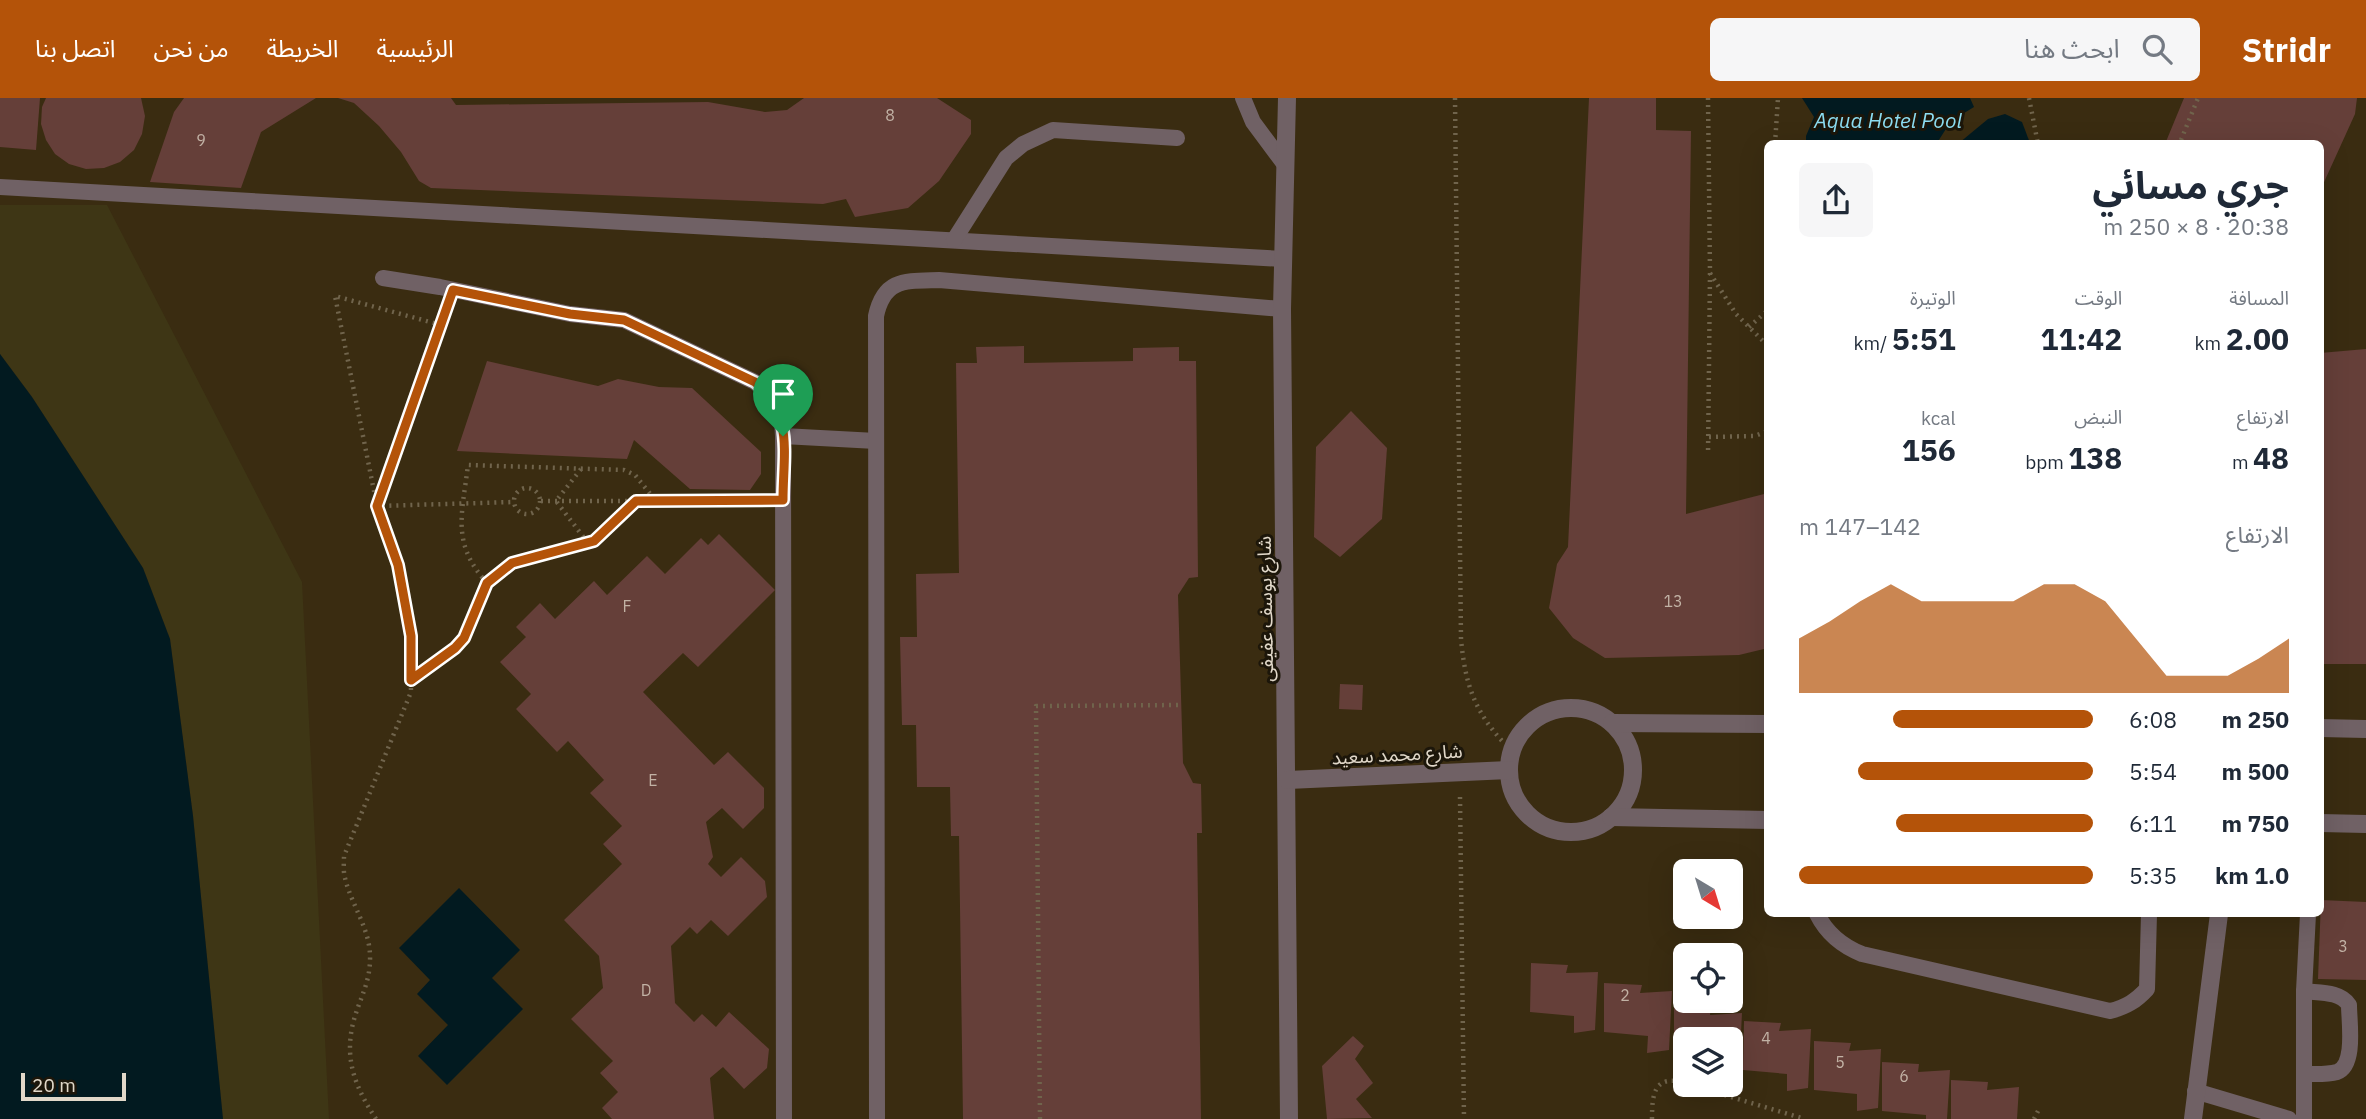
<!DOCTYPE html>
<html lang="ar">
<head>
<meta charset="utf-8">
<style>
	body { margin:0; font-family:"IBM Plex Sans","Noto Sans Arabic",sans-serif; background:#f6f6f7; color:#1f2937; direction:rtl; height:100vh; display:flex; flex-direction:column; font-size:26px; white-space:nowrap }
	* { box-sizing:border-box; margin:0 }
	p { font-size:23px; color:#747a83 }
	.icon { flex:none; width:38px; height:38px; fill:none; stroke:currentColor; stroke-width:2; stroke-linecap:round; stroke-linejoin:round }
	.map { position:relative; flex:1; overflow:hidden; direction:ltr }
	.details { position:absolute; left:1764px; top:42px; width:560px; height:777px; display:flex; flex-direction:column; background:#fff; border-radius:10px; box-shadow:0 7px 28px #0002; direction:rtl }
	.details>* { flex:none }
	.needle { width:46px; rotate:142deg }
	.controls { position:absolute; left:1673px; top:761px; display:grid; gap:14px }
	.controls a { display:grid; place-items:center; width:70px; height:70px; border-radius:10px; background:#fff; box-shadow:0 7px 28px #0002; font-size:35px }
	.scale { position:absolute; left:21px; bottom:18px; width:105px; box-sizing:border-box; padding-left:7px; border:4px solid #e1d8c9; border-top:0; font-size:19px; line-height:24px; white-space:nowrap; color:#e1d8c9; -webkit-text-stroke:5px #1c160a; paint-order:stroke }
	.pin { position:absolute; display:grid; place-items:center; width:60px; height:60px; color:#fff; margin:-72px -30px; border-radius:50% 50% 50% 0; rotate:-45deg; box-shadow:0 0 7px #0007 }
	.pin .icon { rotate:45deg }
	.round { display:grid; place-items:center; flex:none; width:74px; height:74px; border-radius:10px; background:#f6f6f7 }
	.summary { display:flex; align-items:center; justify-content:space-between; height:119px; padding:0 35px }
	h1 { font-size:38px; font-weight:700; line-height:52px }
	.metrics { display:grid; grid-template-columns:repeat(3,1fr); gap:10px; height:119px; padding:7px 35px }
	.metrics div { display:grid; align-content:center }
	.metrics b { font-size:30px; font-weight:700 }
	.metrics small { font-size:19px; font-weight:400 }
	.metrics p { font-size:19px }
	.chart { height:196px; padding:14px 35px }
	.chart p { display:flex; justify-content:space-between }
	.chart svg { width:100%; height:126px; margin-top:7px; fill:#b45309; opacity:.7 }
	ul { padding:0 35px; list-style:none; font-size:23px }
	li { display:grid; grid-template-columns:112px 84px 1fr; align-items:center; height:52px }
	li i { height:18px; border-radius:9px; background:#b45309 }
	header { display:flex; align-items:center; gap:42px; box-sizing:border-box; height:98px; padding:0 35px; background:#b45309; color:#fff }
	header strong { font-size:33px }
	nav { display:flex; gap:38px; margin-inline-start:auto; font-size:24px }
	.search { width:490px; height:63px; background:#f6f6f7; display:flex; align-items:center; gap:18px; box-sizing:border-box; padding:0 24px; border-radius:10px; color:#747a83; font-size:26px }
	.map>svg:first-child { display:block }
	.sand { fill:#3e3615 }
	.water { fill:#021a20 }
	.building { fill:#653f39 }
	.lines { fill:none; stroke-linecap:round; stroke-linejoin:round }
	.path { stroke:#70644c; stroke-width:4.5; stroke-dasharray:2 5; stroke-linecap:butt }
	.service { stroke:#706165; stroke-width:16 }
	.minor { stroke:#706165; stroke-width:18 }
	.tertiary { stroke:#706165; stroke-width:18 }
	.route-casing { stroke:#fff; stroke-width:14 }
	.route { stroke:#b45309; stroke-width:9 }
	.labels { text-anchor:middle; stroke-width:6; stroke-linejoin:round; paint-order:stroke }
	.number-label { font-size:16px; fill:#c2b2a5 }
	.street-label { font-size:19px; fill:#e1d8c9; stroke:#1c160a }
	.water-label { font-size:21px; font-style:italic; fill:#8cddf2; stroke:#1c160a }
</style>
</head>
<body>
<header>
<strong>Stridr</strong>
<div class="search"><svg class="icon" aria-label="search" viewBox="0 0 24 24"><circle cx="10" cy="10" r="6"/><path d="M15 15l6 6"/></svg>ابحث هنا</div>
<nav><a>الرئيسية</a><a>الخريطة</a><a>من نحن</a><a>اتصل بنا</a></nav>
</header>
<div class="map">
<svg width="2366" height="1021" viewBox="0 0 2366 1021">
	<rect width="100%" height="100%" fill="#3a2c11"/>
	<polygon class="sand" points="0,107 107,107 302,484 329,1021 223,1021 193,718 170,541 143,470 32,299 0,256"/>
	<g class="water">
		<polygon points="1802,0 1970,0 1974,9 1951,23 1937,45 1806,45 1806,38 1814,19"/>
		<polygon points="2005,16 2022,24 2030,45 1959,45 1988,21"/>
		<polygon points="0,256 32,299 143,470 170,541 193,718 223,1021 0,1021"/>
		<polygon points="459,790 520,852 492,880 523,911 447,987 418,958 448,927 417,896 430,882 399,850"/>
	</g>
	<g class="building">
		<polygon points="0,0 40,0 36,52 0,49"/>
		<polygon points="46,0 141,0 145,18 142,36 134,52 120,64 104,70 86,71 69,66 55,56 46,42 41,26 42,9"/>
		<polygon points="184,0 316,0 261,34 241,90 150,84 174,14"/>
		<polygon points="338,0 451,0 456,7 708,4 765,14 787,12 804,0 937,0 971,22 971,36 939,83 908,110 855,119 846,101 823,106 431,90 419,83 401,54 379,28 354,5"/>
		<polygon points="1589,0 1656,0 1656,32 1691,33 1686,416 1768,395 1768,550 1739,557 1605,560 1573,540 1549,510 1557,466 1568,449"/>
		<polygon points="2184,0 2357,0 2355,16 2320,93 2320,46 2165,46"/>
		<polygon points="1024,248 1024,265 1133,263 1133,250 1179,249 1179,263 1196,263 1198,479 1189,480 1178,497 1183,665 1193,685 1201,686 1202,735 1197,735 1201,1021 963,1021 959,738 951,738 950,689 917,689 916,627 902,627 900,539 917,539 916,476 959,475 956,265 977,265 976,249"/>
		<polygon points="2366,251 2366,566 2320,566 2320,255"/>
		<polygon points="487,263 598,288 618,281 659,289 692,290 761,354 761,376 750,392 690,391 634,342 627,361 457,353"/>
		<polygon points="1351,313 1387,350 1382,421 1340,459 1314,439 1316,349"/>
		<polygon points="719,436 775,492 698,569 683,555 643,594 714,667 728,654 764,690 764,710 743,731 722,710 706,724 713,759 708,766 721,779 741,759 765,783 767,799 728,838 711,822 697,836 690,829 671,848 675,905 694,924 702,916 716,929 729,914 769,951 767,970 744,991 723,969 710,980 714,1021 612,1021 602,1010 618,994 600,975 613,963 571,921 603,890 599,858 564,822 622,766 603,746 622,728 590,695 604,682 568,643 557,654 516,611 531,596 500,564 526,539 516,529 540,505 555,521 594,483 607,497 647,458 665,476 701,440 708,447"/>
		<polygon points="1340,586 1363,587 1362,612 1339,611"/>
		<polygon points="2321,802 2366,804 2366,882 2318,881"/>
		<polygon points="1531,865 1568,867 1566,875 1598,874 1595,932 1574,935 1574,918 1530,914"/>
		<polygon points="1604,885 1642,887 1640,895 1672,893 1669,952 1647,955 1648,938 1604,934"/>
		<polygon points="1674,907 1711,909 1710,917 1742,915 1739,975 1731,976 1731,942 1685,942 1685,957 1674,955"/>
		<polygon points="1744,923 1781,925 1779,933 1811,931 1808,990 1787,993 1787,976 1743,972"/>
		<polygon points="1353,938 1364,948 1355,961 1373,985 1356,1001 1372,1020 1327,1021 1322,968"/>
		<polygon points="1814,943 1851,945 1849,953 1881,951 1878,1010 1857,1013 1857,996 1814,992"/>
		<polygon points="1882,964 1919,966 1918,974 1950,972 1947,1021 1926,1021 1926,1017 1882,1013"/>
		<polygon points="1951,982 1988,984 1987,992 2019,989 2017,1021 1951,1021"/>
	</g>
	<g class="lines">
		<g class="path">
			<path d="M1455,0L1461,541C1465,585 1474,613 1504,645"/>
			<polyline points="1708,0 1710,175 1708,357"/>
			<polyline points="2029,0 2038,46"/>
			<polyline points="2181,42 2198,0"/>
			<polyline points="1775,46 1778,0"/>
			<polyline points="1710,175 1736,216 1768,248"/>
			<polyline points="445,215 377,408 514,404"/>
			<polyline points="1749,229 1768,212"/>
			<polyline points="1709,339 1755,338 1768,333"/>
			<polyline points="581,371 556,403 588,445"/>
			<circle cx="527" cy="403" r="13"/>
			<polyline points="541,403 760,403"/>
			<path d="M487,485C451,445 462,417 468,367L624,372L635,377L656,403"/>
			<polyline points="411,582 455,550 464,540 487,485 512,465 594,443 636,403"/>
			<polyline points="1460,699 1464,1021"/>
			<polyline points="1691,987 1805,1021"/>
			<path d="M376,1021C357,992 345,965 352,930C357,904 371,887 370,857C369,829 351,806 345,780C343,773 344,765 344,758L411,594L410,538L398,468L377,408L335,198L441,227"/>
			<polyline points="1040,1021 1036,608 1181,607"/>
			<path d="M1652,1021C1652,996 1654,976 1685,985"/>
			<polyline points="2034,1021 2038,1013"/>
		</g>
		<g class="service">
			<polyline points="1243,0 1253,24 1285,67"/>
			<polyline points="0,89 1283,161"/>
			<polyline points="954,142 1006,60 1023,46 1053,32 1177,40"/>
			<path d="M383,180L440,189L570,216L624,222L755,284C774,299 782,314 783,338L784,1021"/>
			<polyline points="783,338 876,343"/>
			<path d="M1817,816C1827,836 1842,848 1862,856L2110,913C2126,909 2136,903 2147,891L2149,816"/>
			<path d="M2304,976C2314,976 2327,977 2337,974C2356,967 2349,924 2349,907C2340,893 2319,895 2304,893"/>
			<polyline points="2195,993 2289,1021"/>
			<path d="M877,1021L876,218C884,180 906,183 939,182L1282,211"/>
			<polyline points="2304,1021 2304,893 2308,816"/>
		</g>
		<polyline class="minor" points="2193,1021 2219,816"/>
		<g class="tertiary">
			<polyline points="1287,0 1282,211 1289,1021"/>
			<circle cx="1571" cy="672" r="62"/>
			<polyline points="1612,625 1768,626"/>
			<polyline points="2320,630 2366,631"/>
			<polyline points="1288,682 1509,672"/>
			<polyline points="1611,719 1768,722"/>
			<polyline points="2320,725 2366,726"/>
		</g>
	</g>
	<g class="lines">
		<defs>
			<path id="route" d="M453,192L570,216L624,222L755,284C794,315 783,357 783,402L636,403L594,443L512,465L487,485L464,540L455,550L411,582V538L398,467L377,408Z"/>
		</defs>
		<use href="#route" class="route-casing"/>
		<use href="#route" class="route"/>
	</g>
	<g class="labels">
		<g class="number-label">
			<text x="890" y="23">8</text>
			<text x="201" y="48">9</text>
			<text x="1673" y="509">13</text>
			<text x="627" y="514">F</text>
			<text x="653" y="688">E</text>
			<text x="2343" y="854">3</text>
			<text x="646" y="898">D</text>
			<text x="1625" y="903">2</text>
			<text x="1766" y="946">4</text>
			<text x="1840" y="970">5</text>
			<text x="1904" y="984">6</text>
		</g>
		<g class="street-label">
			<text transform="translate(1265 511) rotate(-91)" y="7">شارع يوسف عفيفى</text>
			<text transform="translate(1397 656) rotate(-3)" y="7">شارع محمد سعيد</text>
		</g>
		<g class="water-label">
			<text x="1888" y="30">Aqua Hotel Pool</text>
		</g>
	</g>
</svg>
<div class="controls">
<a><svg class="needle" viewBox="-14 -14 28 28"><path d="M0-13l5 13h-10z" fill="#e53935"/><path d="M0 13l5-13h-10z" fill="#747a83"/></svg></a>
<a><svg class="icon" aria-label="locate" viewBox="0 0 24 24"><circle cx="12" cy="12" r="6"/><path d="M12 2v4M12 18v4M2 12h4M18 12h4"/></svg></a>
<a><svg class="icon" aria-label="layers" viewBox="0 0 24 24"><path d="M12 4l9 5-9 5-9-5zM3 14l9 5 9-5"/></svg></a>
</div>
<div class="scale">20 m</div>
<div class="pin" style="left:783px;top:338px;background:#1e9e55"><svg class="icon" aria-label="arrive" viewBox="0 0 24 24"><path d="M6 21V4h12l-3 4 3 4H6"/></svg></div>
<section class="details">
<div class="summary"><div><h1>جري مسائي</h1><p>20:38 · 8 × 250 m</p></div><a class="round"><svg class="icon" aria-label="share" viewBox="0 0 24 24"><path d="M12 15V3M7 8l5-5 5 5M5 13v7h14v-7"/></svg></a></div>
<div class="metrics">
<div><p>المسافة</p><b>2.00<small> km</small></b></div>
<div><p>الوقت</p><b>11:42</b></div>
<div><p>الوتيرة</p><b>5:51<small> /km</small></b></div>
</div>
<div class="metrics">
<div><p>الارتفاع</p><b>48<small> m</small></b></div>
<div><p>النبض</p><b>138<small> bpm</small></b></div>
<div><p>kcal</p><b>156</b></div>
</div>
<div class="chart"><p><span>الارتفاع</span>142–147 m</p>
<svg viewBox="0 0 160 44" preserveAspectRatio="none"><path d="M0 44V25L10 19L20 12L30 6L40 12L50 12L60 12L70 12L80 6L90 6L100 12L110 25L120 38L130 38L140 38L150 32L160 25V44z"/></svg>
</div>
<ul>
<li><b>250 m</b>6:08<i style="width:68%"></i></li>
<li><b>500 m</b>5:54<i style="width:80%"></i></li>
<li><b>750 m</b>6:11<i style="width:67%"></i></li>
<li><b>1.0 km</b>5:35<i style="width:100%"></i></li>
</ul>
</section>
</div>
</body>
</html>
